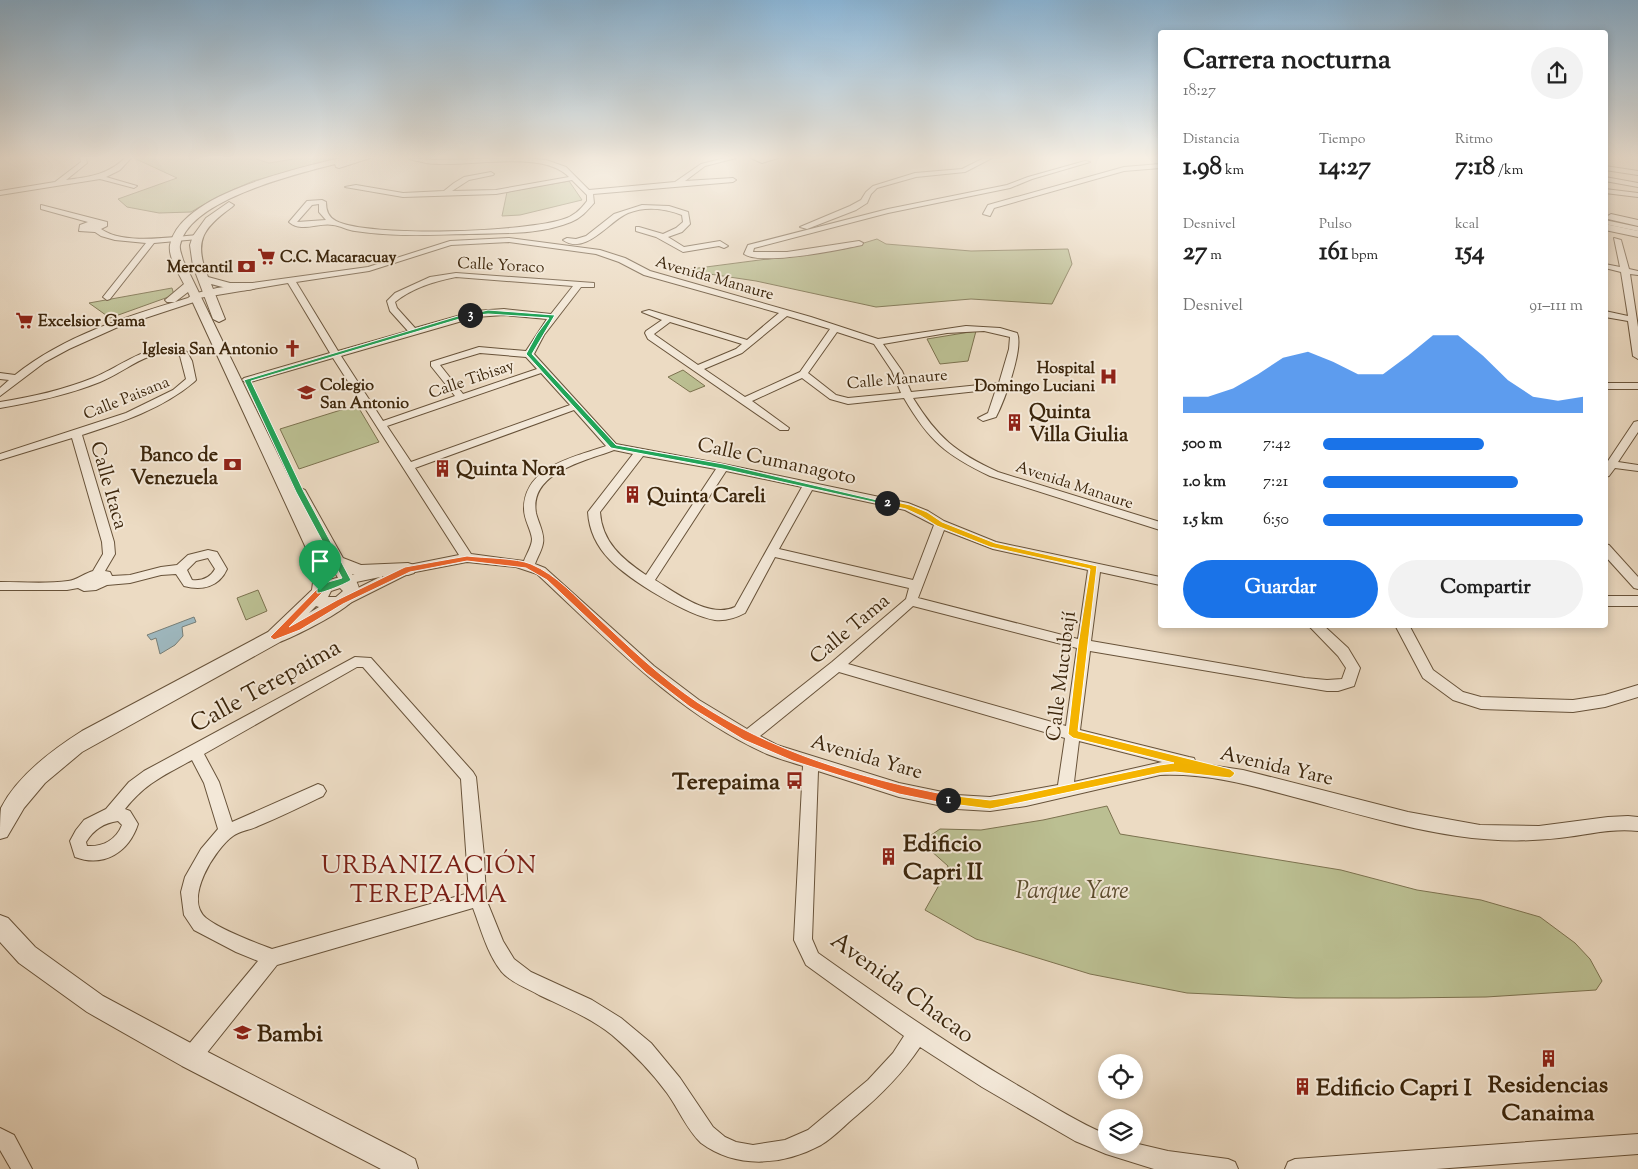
<!DOCTYPE html>
<html lang="es">
<head>
<meta charset="utf-8">
<style>
	body { margin:0; font-family:"Sorts Mill Goudy",serif; background:#f2f2f2; color:#222; height:100vh; display:flex; flex-direction:column; font-size:19px; white-space:nowrap }
	* { box-sizing:border-box; margin:0 }
	p { font-size:16px; color:#767676 }
	.icon { flex:none; width:28px; height:28px; fill:none; stroke:currentColor; stroke-width:2; stroke-linecap:round; stroke-linejoin:round }
	.map { position:relative; flex:1; overflow:hidden }
	.details { position:absolute; left:1158px; top:30px; width:450px; height:598px; display:flex; flex-direction:column; background:#fff; border-radius:5px; box-shadow:0 2px 8px #0003 }
	.details>* { flex:none }
	.buttons { position:absolute; left:1098px; top:1054px; display:grid; gap:10px }
	.buttons a { display:grid; place-items:center; width:45px; height:45px; border-radius:50%; background:#fff; box-shadow:0 2px 8px #0003; font-size:25px }
	.pin { position:absolute; display:grid; place-items:center; width:42px; height:42px; color:#fff; margin:-51px -21px; border-radius:50% 50% 50% 0; rotate:-45deg; box-shadow:0 0 5px #0007 }
	.pin .icon { rotate:45deg }
	.km { position:absolute; width:25px; height:25px; margin:-12px; border-radius:50%; background:#222; color:#fff; font-size:14px; line-height:25px; text-align:center }
	.round { display:grid; place-items:center; flex:none; width:52px; height:52px; border-radius:26px; background:#f2f2f2 }
	.overview { display:flex; align-items:center; justify-content:space-between; height:85px; padding:0 25px }
	h1 { font-size:28px; font-weight:700; line-height:38px }
	.figures { display:grid; grid-template-columns:repeat(3,1fr); gap:8px; height:85px; padding:5px 25px }
	.figures div { display:grid; align-content:center }
	.figures b { font-size:25px; font-weight:700 }
	.figures small { font-size:14px; font-weight:400 }
	.figures p { font-size:14px }
	.chart { height:140px; padding:10px 25px }
	.chart p { display:flex; justify-content:space-between }
	.chart svg { width:100%; height:90px; margin-top:5px; fill:#1a73e8; opacity:.7 }
	.button { display:flex; gap:10px; margin-top:auto; padding:10px 25px }
	.button a { flex:1; height:58px; border-radius:30px; background:#1a73e8; color:#fff; font-size:20px; font-weight:700; line-height:58px; text-align:center }
	.button a+a { background:#f2f2f2; color:#222 }
	ul { padding:0 25px; list-style:none; font-size:16px }
	li { display:grid; grid-template-columns:80px 60px 1fr; align-items:center; height:38px }
	li i { height:12px; border-radius:6px; background:#1a73e8 }
	.map>svg:first-child { display:block }
	.green { fill:#bbbf92; stroke:#7c724f }
	.water { fill:#9eb8bf; stroke:#777e77 }
	.lines { fill:none; stroke-linecap:round; stroke-linejoin:round }
	.minor-casing { stroke:#68533a; stroke-width:2 }
	.tertiary-casing { stroke:#68533a; stroke-width:2 }
	.minor { fill:#f3e8d8; fill-rule:evenodd }
	.tertiary { fill:#f3e8d8; fill-rule:evenodd }
	.split-1 { fill:#f0652b; stroke:#fff }
	.split-2 { fill:#f5b400; stroke:#fff }
	.split-3 { fill:#22a559; stroke:#fff }
	.split-4 { fill:#22a559; stroke:#fff }
	.labels { text-anchor:middle; stroke-width:4; stroke-linejoin:round; paint-order:stroke }
	.far-poi-label { font-size:16px; font-weight:bold; fill:#3c260c; stroke:#f3e8d8; text-anchor:start }
	.far-street-label { font-size:16px; fill:#3c260c; stroke:#f3e8d8 }
	.poi-label { font-size:20px; font-weight:bold; fill:#3c260c; stroke:#f3e8d8; text-anchor:start }
	.street-label { font-size:20px; fill:#3c260c; stroke:#f3e8d8 }
	.near-street-label { font-size:24px; fill:#3c260c; stroke:#f3e8d8 }
	.near-poi-label { font-size:24px; font-weight:bold; fill:#3c260c; stroke:#f3e8d8; text-anchor:start }
	.near-park-label { font-size:24px; font-style:italic; fill:#5c4c2e; stroke:#f3e8d8 }
	.near-neighbourhood-label { font-size:25px; letter-spacing:1px; fill:#7a1f14; stroke:#f3e8d8 }
</style>
</head>
<body>
<div class="map">
<svg width="1638" height="1169" viewBox="0 0 1638 1169">
	<rect width="100%" height="100%" fill="#ecdbc3"/>
	<filter id="stains"><feTurbulence type="fractalNoise" baseFrequency=".004" numOctaves="4"/><feColorMatrix values="0 0 0 0 .2 0 0 0 0 .09 0 0 0 0 .02 0 0 0 .5 -.17"/></filter>
	<radialGradient id="worn" r=".72"><stop offset=".6" stop-color="#630" stop-opacity="0"/><stop offset="1" stop-color="#630" stop-opacity=".3"/></radialGradient>
	<g class="green">
		<polygon points="137,158 253,158 269,163 300,158 340,158 253,181 215,198 191,212 159,213 127,207 118,199 177,178 136,159"/>
		<polygon points="569,181 582,200 520,215 502,216 507,192"/>
		<polygon points="877,239 886,244 971,251 1068,249 1072,264 1052,304 971,299 876,307 756,281 683,270 844,249"/>
		<polygon points="172,288 174,295 110,318 89,303"/>
		<polygon points="976,331 968,361 940,364 927,339"/>
		<polygon points="683,370 705,386 690,392 668,377"/>
		<polygon points="357,405 379,442 299,469 280,429"/>
		<polygon points="258,590 267,611 246,620 237,598"/>
		<polygon points="1107,806 1120,834 1341,870 1417,890 1481,900 1540,917 1575,943 1590,959 1602,981 1596,990 1486,997 1399,998 1296,998 1187,993 1090,974 976,939 925,910 943,878 948,866 921,842 940,829 981,830 1043,820"/>
	</g>
	<polygon class="water" points="194,617 196,622 182,627 183,636 175,645 160,654 156,638 151,640 147,635"/>
	<g class="lines">
		<defs>
			<g id="minor">
				<path d="M80,158H86L87,163L66,180C88,177 108,175 125,158H131L120,170L106,177L137,186L134,188L100,179L0,195V191L55,182L81,162Z"/>
				<path d="M408,158L434,160L526,158L546,160L566,167L589,190L675,182L701,164L725,158H736L705,166L685,181L733,178L736,180L733,182L593,194L594,203C587,211 581,218 571,222C539,235 503,233 469,234C431,235 393,237 355,231C347,230 341,226 333,225C319,222 301,233 289,222L307,201L322,200L326,202C326,210 328,217 336,221C369,238 527,232 564,219C574,216 581,209 587,201V195L572,180L496,194L403,197L345,187L356,185L403,193L444,191L454,183L464,177L491,172L494,174L493,175L469,180L452,191L496,190L569,177C542,148 464,169 426,163C420,161 412,161 408,158ZM319,204V212L326,220L297,222L312,205Z"/>
				<polygon points="751,158 778,158 762,163"/>
				<polygon points="984,158 992,158 965,172 916,177 877,188 871,194 867,203 856,210 807,229 800,227 850,206 861,200 866,192 873,186 915,173 962,169"/>
				<path d="M1085,161L1090,162L1032,179L1010,188L888,213L754,248L753,252H787L859,241L863,243L862,245C839,250 761,266 744,254L748,245L888,209L1007,185L1028,177Z"/>
				<polygon points="1160,164 1160,168 1124,171 994,208 990,216 983,214 988,205 1124,167"/>
				<polygon points="1605,166 1638,171 1638,175 1605,170"/>
				<polygon points="1605,177 1638,183 1638,187 1605,181"/>
				<polygon points="1605,189 1638,193 1638,197 1605,193"/>
				<path d="M41,205L107,222V226L101,229C123,245 171,237 198,235L202,237L198,239L154,243L110,299L107,300L103,297L146,243L115,240L101,236L95,232L79,231L80,225L88,222L41,209Z"/>
				<path d="M642,205L669,206L688,212L690,224L682,232L668,237L684,247L720,241L728,246L724,248L719,246L683,252L656,237L636,231V227H639L663,234L676,228L683,222L682,215C665,208 645,206 628,213C609,221 586,256 563,240L567,238L576,239L586,236L614,214Z"/>
				<polygon points="1605,220 1638,227 1638,231 1605,224"/>
				<path d="M509,238L600,250L625,258L650,271L811,317L878,339L966,326L1000,328L1017,333C1024,348 1004,402 996,417L983,421L978,418L988,413L996,389L913,398C938,438 955,452 998,472L1160,522V530L990,476C946,455 929,441 904,398L848,404L830,399L802,378L752,401L789,428L788,430H780L648,339L645,333L646,331L662,320L642,312L649,310L747,340L779,313L644,275L619,262L596,254L509,242L451,245L369,271L296,282L338,351L408,331L390,311L387,301L395,293L430,277L456,273L594,283V287H581L544,335L534,354L616,444L723,464L908,503L928,511L944,521L996,542L1160,577V585L1100,572L1091,641L1305,678L1327,680L1342,679L1346,668L1338,656L1308,625H1323L1348,648L1360,668L1354,686L1338,691H1327L1090,651L1080,730L1189,757L1194,758L1196,763L1243,770L1408,812L1480,825L1539,826L1608,817L1628,816L1638,817V831C1611,828 1586,835 1559,838C1525,842 1491,841 1457,836C1402,828 1348,811 1294,797C1250,785 1206,773 1160,775L1026,806L990,811L957,809L899,797L818,771L812,939L818,953C887,1002 956,1050 1029,1092C1054,1107 1079,1123 1106,1134V1145H1134V1143L1168,1151L1228,1159L1235,1162L1238,1169H1154L1106,1154L1075,1141L982,1087L920,1047C902,1074 881,1095 856,1116C845,1125 833,1138 821,1145C782,1166 736,1169 701,1143C687,1130 678,1108 667,1093C651,1071 633,1053 612,1035C591,1018 564,1007 539,995C527,988 510,982 501,971C487,953 481,929 473,908L277,965L198,1064L191,1067L184,1064L181,1057L184,1050L258,961L236,952L194,930L184,915L181,892L185,877L201,849L218,829L204,783L192,760C163,776 146,783 125,809L130,811L138,824C129,852 104,868 75,857L70,841L76,830L84,820L106,809L129,782L144,771L355,657L371,658L473,772L476,777L484,856L486,899L503,941L514,959L531,972L592,1000L621,1018L651,1043L680,1078L713,1127L725,1137L736,1142L753,1145L785,1140L808,1130L868,1080L893,1053L904,1036L806,965L794,940L803,766C791,762 779,759 767,754C677,714 608,640 537,574L516,567L467,562L410,573L348,604H338L337,601L338,598L380,577L337,586L333,585L331,582L333,579L377,570L381,571L383,574L382,577L399,567L459,555L333,358L247,383L242,380L244,378L330,353L288,283L199,298L194,302L118,327L69,349L45,362L0,396V388L9,380L0,379V373L15,375C65,335 128,316 188,298L193,294L217,288L368,267L450,241ZM456,277L573,286L551,314L504,309L475,311L415,328L397,308L395,302C412,288 435,281 456,277ZM504,315L547,319L526,351L479,347L431,362V366L455,396L383,421L341,356L476,317ZM787,316L830,329L800,372L745,397L704,369L742,353ZM670,322L742,344L736,349L698,365L655,335L654,334ZM984,331L1010,337L1009,349L999,383L911,392L902,371L883,344L947,333ZM837,332L874,344L892,371L901,393L848,398L836,395L808,373ZM480,353L526,357L537,369L463,394L440,365ZM541,373L570,405L411,462L387,426ZM574,410L606,446C575,457 524,466 524,509C524,520 531,529 532,539C532,546 526,555 524,561L471,554L415,468ZM614,450L633,454L588,512C589,530 597,547 610,560C629,580 688,616 715,620C725,621 736,618 745,613L775,557L909,588L906,599L832,662L747,729L699,700L654,666L545,568L535,564C537,558 542,550 543,543C545,534 538,522 536,513C529,472 586,461 614,450ZM643,456L716,469L646,575C622,559 602,542 600,512ZM726,471L802,487L735,607C710,619 676,593 655,580ZM812,490L905,510L934,525L913,580L779,549ZM944,530L993,549L1088,570L1078,639L918,598ZM913,606L1077,648L1066,726L848,664ZM357,667H363L461,779L469,893L272,949C254,942 221,930 206,918C183,899 215,849 233,836C239,831 250,830 258,826C280,817 302,806 323,796L326,791L323,786L318,784L232,822L219,782L204,754ZM839,672L1065,738L1058,785L990,797L957,795L899,783L777,745L760,736ZM1079,741L1162,762L1074,782ZM118,821L122,825C116,840 103,847 87,846L86,842C94,829 104,823 118,821Z"/>
				<polygon points="1614,238 1621,240 1629,269 1638,271 1638,275 1630,274 1638,327 1638,359 1633,356 1628,321 1605,317 1605,311 1628,316 1621,272 1605,268 1605,264 1620,267"/>
				<path d="M163,347L177,348L187,352L192,361L196,380L194,382C162,409 122,422 82,435L114,542L115,554L105,571L110,572L112,576L130,575L161,567L177,565L188,555L208,550L217,552L227,569C219,587 202,591 184,586L176,574L161,575L130,583L107,585L96,590L84,591L78,588L67,590H0V582C22,582 46,584 68,581C77,580 83,574 93,571L103,554L102,542L72,438L0,460V454L126,413L173,390L186,379L180,356C172,350 160,353 151,356C133,362 118,375 100,382C68,395 34,402 0,408V402C32,397 63,390 93,378C117,368 136,352 163,347ZM208,558L215,569C210,578 202,581 192,580L187,570L196,561Z"/>
				<rect x="1605" y="383" width="33" height="6"/>
				<polygon points="1638,421 1638,432 1618,462 1638,465 1638,471 1615,468 1609,476 1605,477 1606,464 1634,422"/>
				<polygon points="1605,544 1609,545 1638,577 1638,589 1634,588 1605,556"/>
				<rect x="1605" y="596" width="33" height="10"/>
				<polygon points="1395,625 1409,625 1433,670 1463,692 1481,697 1573,700 1605,695 1638,685 1638,697 1605,707 1573,712 1481,709 1453,700 1423,678"/>
				<polygon points="0,1128 14,1135 32,1169 11,1169 0,1150"/>
				<polygon points="1638,1134 1638,1154 1436,1169 1285,1169 1288,1162 1295,1159"/>
			</g>
			<g id="tertiary">
				<path d="M340,158H370L339,168L336,167L335,164C296,174 189,200 180,245C179,250 182,255 183,260L295,490L300,488L305,490L343,558L361,565L408,563L414,565L416,569L414,573L408,575L360,577L352,574C355,579 360,586 359,592C356,607 295,636 280,642L82,752L45,783L24,808L7,837L0,839C0,831 0,816 1,808C17,776 52,750 82,731L268,632L312,590L314,575L312,561L188,292L175,302H167L165,300L184,284C179,274 168,257 170,245C180,194 296,169 340,158ZM320,544L338,578L329,580L328,561ZM340,588L343,591L336,597H328L331,591ZM316,606L319,607L309,613Z"/>
				<path d="M229,202L234,205L232,207C203,228 193,241 208,277L230,283H253L258,286C249,295 222,287 211,284L225,319L219,322L213,319L193,266L190,245L193,236L206,218Z"/>
				<polygon points="1611,214 1638,220 1638,226 1608,219 1606,217"/>
				<polygon points="1605,224 1638,231 1638,237 1605,230"/>
				<polygon points="0,915 8,918 35,947 103,996 200,1048 406,1154 415,1159 418,1169 381,1169 182,1066 87,1012 19,963 0,942"/>
			</g>
		</defs>
		<use href="#minor" class="minor-casing"/>
		<use href="#tertiary" class="tertiary-casing"/>
		<use href="#minor" class="minor"/>
		<use href="#tertiary" class="tertiary"/>
	</g>
	<linearGradient id="sky" x2="0" y2="1"><stop stop-color="#8ab6d8"/><stop offset="0.49" stop-color="#f6efe4"/><stop offset="1" stop-color="#f6efe4" stop-opacity="0"/></linearGradient>
	<rect width="1638" height="321" fill="url(#sky)"/>
	<path class="split-1" d="M467,556C484,558 517,558 531,564C557,575 576,597 596,616C628,646 660,677 697,702C772,752 860,778 948,795L953,800L951,803L948,804L899,794L793,761L744,740L690,707L646,673L547,580L526,568L467,561L410,572L343,604L300,630L274,640L270,637L317,589H323L324,591L289,627L337,600L405,567Z"/>
	<polygon class="split-2" points="887,500 910,505 927,512 942,522 995,543 1097,566 1078,731 1230,769 1235,773 1233,776 1230,778 1175,772 1160,773 990,809 944,803 943,800 948,795 990,800 1005,798 1160,765 1174,763 1073,738 1068,734 1078,645 1090,569 990,547 937,526 921,516 906,509 884,504 884,501"/>
	<polygon class="split-3" points="488,310 555,315 532,354 616,445 723,464 890,503 887,505 723,469 611,448 526,354 537,334 549,318 488,314 470,316 467,315"/>
	<path class="split-4" d="M468,313L473,315L251,381L304,492L351,580C348,583 321,594 317,593V589L328,582L342,578L296,492L244,380Z"/>
	<defs>
		<symbol id="supermarket-bare" viewBox="-9 -9 18 18"><path d="M-6-5.5h2.5l.6 2H6L4.5 2H-2.5L-4.4-4H-6ZM-1.5 3.2a1.3 1.3 0 1 0 .1 0ZM3 3.2a1.3 1.3 0 1 0 .1 0Z" fill="#8f2418" stroke="#f3e8d8" stroke-width="2.5" paint-order="stroke"/></symbol>
		<symbol id="bank-bare" viewBox="-9 -9 18 18"><path d="M-6-4H6V4H-6ZM0-2.3a2.3 2.3 0 1 0 0 4.6a2.3 2.3 0 1 0 0-4.6Z" fill="#8f2418" stroke="#f3e8d8" stroke-width="2.5" paint-order="stroke"/></symbol>
		<symbol id="church-bare" viewBox="-9 -9 18 18"><path d="M-1.2-6h2.4v3.5h3.3v2.4h-3.3V6h-2.4V-.1h-3.3v-2.4h3.3Z" fill="#8f2418" stroke="#f3e8d8" stroke-width="2.5" paint-order="stroke"/></symbol>
		<symbol id="hospital-bare" viewBox="-9 -9 18 18"><path d="M-5-5h3v3.5h4V-5h3V5h-3V1.5h-4V5h-3Z" fill="#8f2418" stroke="#f3e8d8" stroke-width="2.5" paint-order="stroke"/></symbol>
		<symbol id="school-bare" viewBox="-9 -9 18 18"><path d="M0-5L7-2L0 1L-7-2ZM-4 1L0 2.5L4 1V4Q0 6-4 4Z" fill="#8f2418" stroke="#f3e8d8" stroke-width="2.5" paint-order="stroke"/></symbol>
		<symbol id="building-bare" viewBox="-9 -9 18 18"><path d="M-4-6H4V6H1V3H-1V6H-4ZM-2.5-4.3h1.7v1.8h-1.7ZM.8-4.3h1.7v1.8H.8ZM-2.5-1h1.7V.8h-1.7ZM.8-1h1.7V.8H.8Z" fill="#8f2418" stroke="#f3e8d8" stroke-width="2.5" paint-order="stroke"/></symbol>
		<symbol id="bus-bare" viewBox="-9 -9 18 18"><path d="M-5-6H5V4H4V6H2V4H-2V6H-4V4H-5ZM-3.5-4V0h7V-4ZM-3.5 1.2v1.5H-2V1.2ZM2 1.2v1.5H3.5V1.2Z" fill="#8f2418" stroke="#f3e8d8" stroke-width="2.5" paint-order="stroke"/></symbol>
	</defs>
	<g fill-rule="evenodd">
		<use href="#supermarket-bare" x="254" y="244" width="25" height="25"/>
		<use href="#bank-bare" x="234" y="254" width="25" height="25"/>
		<use href="#supermarket-bare" x="12" y="308" width="25" height="25"/>
		<use href="#church-bare" x="280" y="336" width="25" height="25"/>
		<use href="#hospital-bare" x="1096" y="364" width="25" height="25"/>
		<use href="#school-bare" x="294" y="380" width="25" height="25"/>
		<use href="#building-bare" x="1002" y="410" width="25" height="25"/>
		<use href="#bank-bare" x="220" y="452" width="25" height="25"/>
		<use href="#building-bare" x="430" y="456" width="25" height="25"/>
		<use href="#building-bare" x="620" y="482" width="25" height="25"/>
		<use href="#bus-bare" x="782" y="768" width="25" height="25"/>
		<use href="#building-bare" x="876" y="844" width="25" height="25"/>
		<use href="#school-bare" x="230" y="1020" width="25" height="25"/>
		<use href="#building-bare" x="1536" y="1046" width="25" height="25"/>
		<use href="#building-bare" x="1290" y="1074" width="25" height="25"/>
	</g>
	<g class="labels">
		<g class="far-poi-label">
			<text x="280" y="262">C.C. Macaracuay</text>
			<text x="233" y="272" text-anchor="end">Mercantil</text>
			<text x="38" y="326">Excelsior Gama</text>
			<text x="278" y="354" text-anchor="end">Iglesia San Antonio</text>
			<text x="1095" y="373" text-anchor="end">Hospital<tspan x="1095" dy="18">Domingo Luciani</tspan></text>
			<text x="320" y="390">Colegio<tspan x="320" dy="18">San Antonio</tspan></text>
		</g>
		<g class="far-street-label">
			<text transform="translate(501 264) rotate(3)" y="6">Calle Yoraco</text>
			<text transform="translate(715 277) rotate(16)" y="6">Avenida Manaure</text>
			<text transform="translate(471 378) rotate(-19)" y="6">Calle Tibisay</text>
			<text transform="translate(897 378) rotate(-5)" y="6">Calle Manaure</text>
			<text transform="translate(126 397) rotate(-22)" y="6">Calle Paisana</text>
			<text transform="translate(1075 484) rotate(18)" y="6">Avenida Manaure</text>
		</g>
		<g class="poi-label">
			<text x="1029" y="418">Quinta<tspan x="1029" dy="23">Villa Giulia</tspan></text>
			<text x="218" y="461" text-anchor="end">Banco de<tspan x="218" dy="23">Venezuela</tspan></text>
			<text x="456" y="475">Quinta Nora</text>
			<text x="647" y="502">Quinta Careli</text>
		</g>
		<g class="street-label">
			<text transform="translate(777 460) rotate(12)" y="7">Calle Cumanagoto</text>
			<text transform="translate(110 485) rotate(74)" y="7">Calle Itaca</text>
			<text transform="translate(849 628) rotate(-40)" y="7">Calle Tama</text>
			<text transform="translate(1060 676) rotate(-83)" y="7">Calle Mucubají</text>
			<text transform="translate(867 756) rotate(16)" y="7">Avenida Yare</text>
			<text transform="translate(1277 765) rotate(13)" y="7">Avenida Yare</text>
		</g>
		<g class="near-street-label">
			<text transform="translate(265 685) rotate(-29)" y="8">Calle Terepaima</text>
			<text transform="translate(903 987) rotate(36)" y="8">Avenida Chacao</text>
		</g>
		<g class="near-poi-label">
			<text x="780" y="789" text-anchor="end">Terepaima</text>
			<text x="903" y="851">Edificio<tspan x="903" dy="28">Capri II</tspan></text>
			<text x="257" y="1041">Bambi</text>
			<text x="1548" y="1092" text-anchor="middle">Residencias<tspan x="1548" dy="28">Canaima</tspan></text>
			<text x="1316" y="1095">Edificio Capri I</text>
		</g>
		<g class="near-park-label">
			<text x="1072" y="898">Parque Yare</text>
		</g>
		<g class="near-neighbourhood-label">
			<text x="429" y="873">URBANIZACIÓN<tspan x="429" dy="29">TEREPAIMA</tspan></text>
		</g>
	</g>
	<rect width="100%" height="100%" filter="url(#stains)"/>
	<rect width="100%" height="100%" fill="url(#worn)"/>
</svg>
<div class="buttons">
<a><svg class="icon" aria-label="locate" viewBox="0 0 24 24"><circle cx="12" cy="12" r="6"/><path d="M12 2v4M12 18v4M2 12h4M18 12h4"/></svg></a>
<a><svg class="icon" aria-label="layers" viewBox="0 0 24 24"><path d="M12 4l9 5-9 5-9-5zM3 14l9 5 9-5"/></svg></a>
</div>
<div class="pin" style="left:320px;top:591px;background:#1e9e55"><svg class="icon" aria-label="arrive" viewBox="0 0 24 24"><path d="M6 21V4h12l-3 4 3 4H6"/></svg></div>
<b class="km" style="left:948px;top:800px">1</b>
<b class="km" style="left:887px;top:503px">2</b>
<b class="km" style="left:470px;top:315px">3</b>
<section class="details">
<div class="overview"><div><h1>Carrera nocturna</h1><p>18:27</p></div><a class="round"><svg class="icon" aria-label="share" viewBox="0 0 24 24"><path d="M12 15V3M7 8l5-5 5 5M5 13v7h14v-7"/></svg></a></div>
<div class="figures">
<div><p>Distancia</p><b>1.98<small> km</small></b></div>
<div><p>Tiempo</p><b>14:27</b></div>
<div><p>Ritmo</p><b>7:18<small> /km</small></b></div>
</div>
<div class="figures">
<div><p>Desnivel</p><b>27<small> m</small></b></div>
<div><p>Pulso</p><b>161<small> bpm</small></b></div>
<div><p>kcal</p><b>154</b></div>
</div>
<div class="chart"><p><span>Desnivel</span>91–111 m</p>
<svg viewBox="0 0 160 44" preserveAspectRatio="none"><path d="M0 44V36L10 36L20 32L30 25L40 17L50 14L60 19L70 25L80 25L90 16L100 6L110 6L120 16L130 28L140 36L150 38L160 36V44z"/></svg>
</div>
<ul>
<li><b>500 m</b>7:42<i style="width:62%"></i></li>
<li><b>1.0 km</b>7:21<i style="width:75%"></i></li>
<li><b>1.5 km</b>6:50<i style="width:100%"></i></li>
</ul>
<div class="button"><a>Guardar</a><a>Compartir</a></div>
</section>
</div>
</body>
</html>
